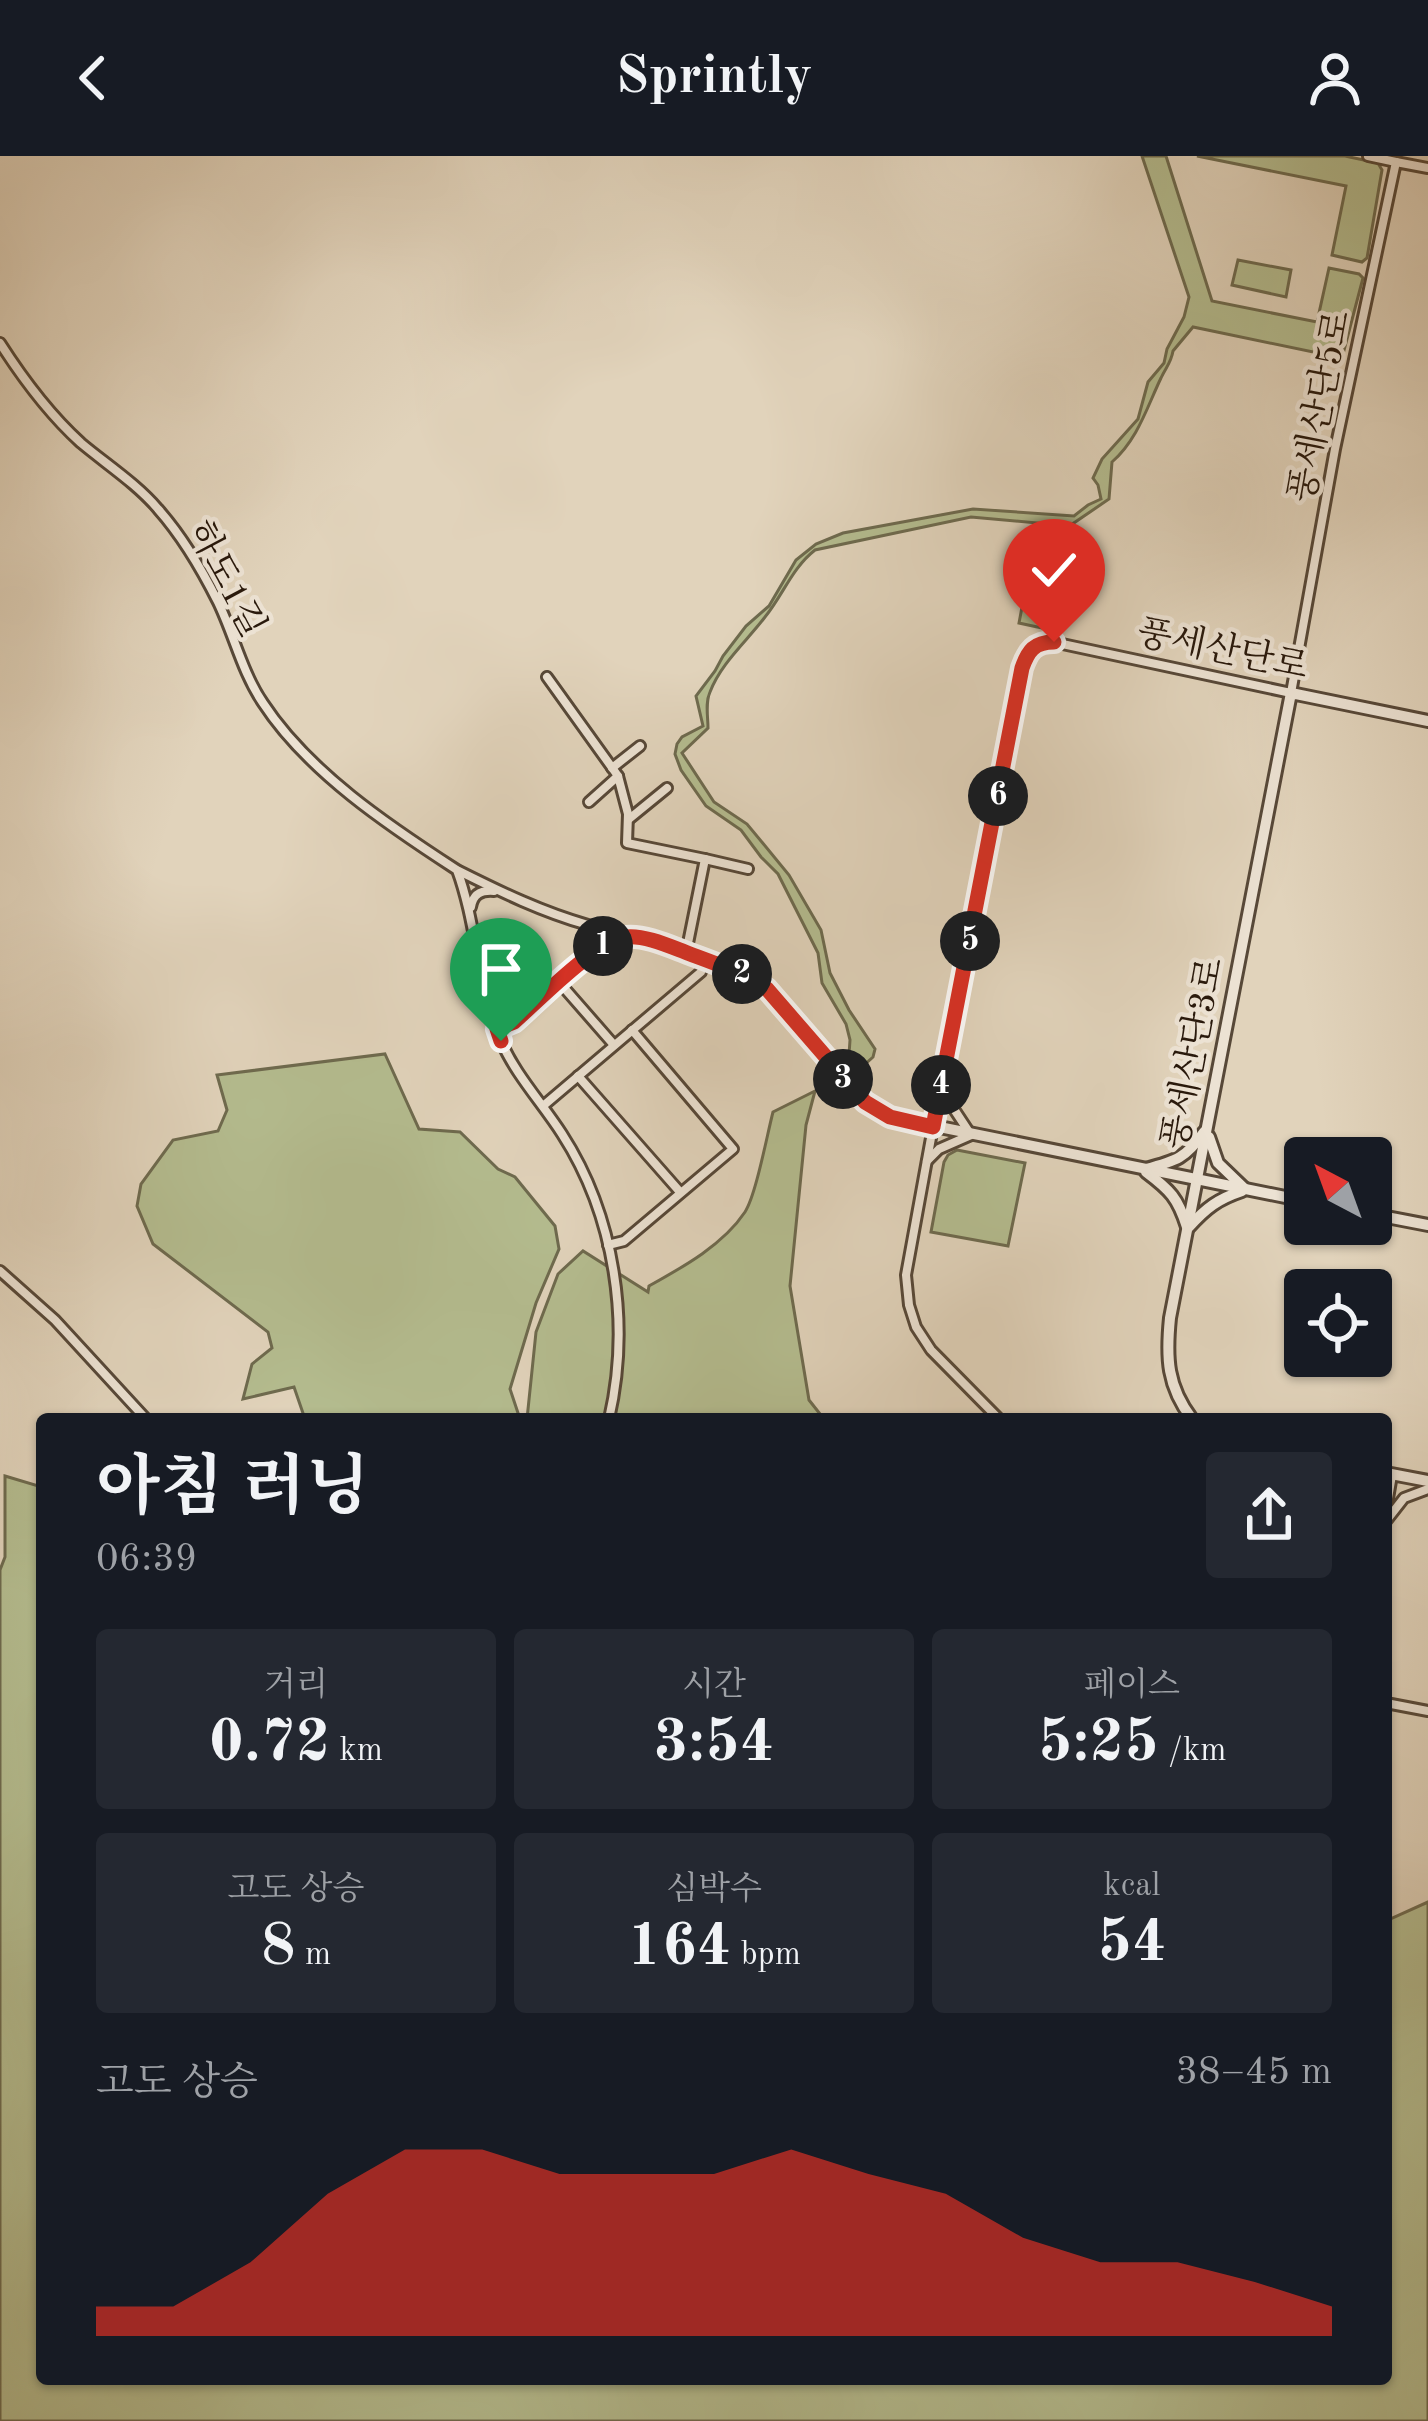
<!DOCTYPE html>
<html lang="ko">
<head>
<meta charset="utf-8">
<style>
	body { margin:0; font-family:"Old Standard TT","Noto Serif KR",serif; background:#242831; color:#f1f3f6; height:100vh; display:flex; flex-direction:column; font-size:45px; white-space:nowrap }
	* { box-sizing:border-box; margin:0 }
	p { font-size:39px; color:#9ea1a6 }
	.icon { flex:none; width:66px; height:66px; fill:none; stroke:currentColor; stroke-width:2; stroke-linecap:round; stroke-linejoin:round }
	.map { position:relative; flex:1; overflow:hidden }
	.details { position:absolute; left:36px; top:1257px; width:1356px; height:972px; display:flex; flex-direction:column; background:#171b24; border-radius:12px; box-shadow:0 3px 9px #0004 }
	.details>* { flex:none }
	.needle { width:78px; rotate:319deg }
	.buttons { position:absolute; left:1284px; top:981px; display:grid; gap:24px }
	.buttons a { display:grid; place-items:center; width:108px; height:108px; border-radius:12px; background:#171b24; box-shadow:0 3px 9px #0004; font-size:60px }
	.pin { position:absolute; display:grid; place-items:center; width:102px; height:102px; color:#fff; margin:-123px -51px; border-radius:50% 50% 50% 0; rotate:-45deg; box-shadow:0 0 12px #0007 }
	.pin .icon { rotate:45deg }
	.km { position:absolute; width:60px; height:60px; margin:-30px; border-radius:50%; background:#222; color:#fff; font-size:33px; line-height:60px; text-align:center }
	.round { display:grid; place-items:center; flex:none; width:126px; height:126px; border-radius:12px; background:#242831 }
	.head { display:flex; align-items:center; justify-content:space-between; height:204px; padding:0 60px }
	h1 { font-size:66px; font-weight:700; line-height:90px }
	.stats { display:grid; grid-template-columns:repeat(3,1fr); gap:18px; height:204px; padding:12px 60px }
	.stats div { display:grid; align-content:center; border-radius:12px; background:#242831; text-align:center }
	.stats b { font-size:60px; font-weight:700 }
	.stats small { font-size:33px; font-weight:400 }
	.stats p { font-size:33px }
	.chart { height:336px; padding:24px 60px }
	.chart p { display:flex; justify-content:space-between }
	.chart svg { width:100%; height:216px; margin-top:12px; fill:#d93025; opacity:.7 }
	header { display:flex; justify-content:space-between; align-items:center; height:156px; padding:0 60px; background:#171b24; font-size:54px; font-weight:700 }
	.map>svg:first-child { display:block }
	.green { fill:#b4bc8f; stroke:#6e6a4e; stroke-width:3 }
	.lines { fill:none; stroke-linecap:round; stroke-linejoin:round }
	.minor-casing { stroke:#574838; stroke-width:14 }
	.tertiary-casing { stroke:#574838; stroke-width:16 }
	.minor { stroke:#ece2d3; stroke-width:8 }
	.tertiary { stroke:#ece2d3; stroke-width:10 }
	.route-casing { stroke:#fff; stroke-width:24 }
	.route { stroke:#d93025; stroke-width:15 }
	.labels { text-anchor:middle; stroke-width:9; stroke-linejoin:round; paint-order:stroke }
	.street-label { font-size:36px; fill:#29190c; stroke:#ece2d3 }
</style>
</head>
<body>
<header><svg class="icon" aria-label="back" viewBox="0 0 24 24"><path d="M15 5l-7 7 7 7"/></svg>Sprintly<svg class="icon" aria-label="person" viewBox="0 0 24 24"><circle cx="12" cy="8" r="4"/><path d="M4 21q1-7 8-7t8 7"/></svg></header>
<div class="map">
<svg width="1428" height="2265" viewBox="0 0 1428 2265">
	<rect width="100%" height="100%" fill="#e1d3bb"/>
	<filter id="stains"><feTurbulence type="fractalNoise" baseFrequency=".00167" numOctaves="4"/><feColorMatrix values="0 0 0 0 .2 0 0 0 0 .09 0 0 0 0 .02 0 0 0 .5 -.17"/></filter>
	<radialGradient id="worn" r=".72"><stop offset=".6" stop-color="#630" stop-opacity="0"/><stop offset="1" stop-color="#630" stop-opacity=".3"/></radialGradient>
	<g class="green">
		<path d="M1142,0H1166L1212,145L1317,166L1329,112L1359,118L1363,122L1342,202L1193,171L1173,195C1171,207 1166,211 1161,222C1147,251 1138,283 1112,306L1109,343L1068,371L1051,474L1019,467L1038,367L971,361L815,394C792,412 783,439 765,461C747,485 721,507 710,536C705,547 708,560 708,572L682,597L714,646L747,668L789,719L821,774L830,817L849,854L875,893L873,901L861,912L849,899L850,884L846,868L822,827L818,797L778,718L761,701L741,674L706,650L681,614L675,598L677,588L682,581L703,570L696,540L715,515L723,500L746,470L769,450L796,404L816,388L843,377L973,353L1074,360L1088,349L1101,343L1098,329L1093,322L1102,303L1138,263L1148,226L1164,207L1167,193L1184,161L1189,141Z"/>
		<polygon points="1197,0 1345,0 1378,7 1382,14 1367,102 1362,106 1332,99 1346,30"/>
		<polygon points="1238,104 1291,114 1286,141 1232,129"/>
		<polygon points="385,898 419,973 460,976 498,1013 515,1021 555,1070 559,1093 536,1147 510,1233 520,1263 305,1263 294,1231 243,1243 252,1208 272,1192 268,1176 153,1088 137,1050 141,1028 173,984 218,975 227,954 217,919"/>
		<path d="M815,935L806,969L790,1130L809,1244L824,1263H527L536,1176L558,1118L583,1095L648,1136L649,1130C683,1111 723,1089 745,1056C756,1039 767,979 773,956Z"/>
		<polygon points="957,994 1025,1007 1008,1090 931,1076 944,1006 948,999"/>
		<polygon points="5,1320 42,1331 42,2223 1386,2223 1386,1765 1428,1746 1428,2265 0,2265 0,1414 5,1401"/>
	</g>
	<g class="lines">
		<defs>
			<g id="minor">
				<polyline points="1368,0 1396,6"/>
				<path d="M0,187C23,223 49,258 81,287C106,308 137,328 158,353C182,380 202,414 218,446C234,479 242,516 263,547C308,616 389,670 457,714C477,768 478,834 501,885C515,918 542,947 562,978C615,1060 631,1168 609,1263"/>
				<polyline points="547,521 618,620 628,658 627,687 705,703 686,797"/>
				<polyline points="612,612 640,590"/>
				<polyline points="589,646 618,620"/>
				<polyline points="629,663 667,632"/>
				<polyline points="705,703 748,713"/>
				<path d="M459,715C501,736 542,756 588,769C640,785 720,798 764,831C787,848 817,892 837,915"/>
				<path d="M471,751C473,738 481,734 494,735"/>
				<polyline points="559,826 614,889"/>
				<polyline points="497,873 514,866 597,794 626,781"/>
				<polyline points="578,920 680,1036"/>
				<polyline points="543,950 701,816 704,803"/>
				<polyline points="927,1005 939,993 971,979 942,935"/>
				<polyline points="608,1089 624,1085 733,993 632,874"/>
				<polyline points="0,1115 55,1164 146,1263"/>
				<polyline points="999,1263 931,1194 916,1171 909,1149 906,1119 933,971 1027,499 1042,486 1053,486 1291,537 1335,293 1396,6 1428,12"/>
				<polyline points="1386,1354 1392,1319"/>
				<polyline points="1386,1365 1404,1342 1428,1333"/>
				<polyline points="1386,1547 1428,1555"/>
			</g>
			<g id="tertiary">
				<polyline points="837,915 865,947 890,961 1305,1045"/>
				<polyline points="1209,981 1218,1007 1245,1033"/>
				<path d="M1146,1013C1176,1005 1186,1002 1204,976"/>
				<path d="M1146,1016C1170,1034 1178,1042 1187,1071"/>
				<polyline points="1371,1058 1428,1069"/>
				<path d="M1189,1071C1206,1052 1218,1043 1242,1035"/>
				<path d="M1192,1263C1167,1230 1166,1202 1170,1162L1291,537L1428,565"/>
				<polyline points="1386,1317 1428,1325"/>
			</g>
		</defs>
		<use href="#minor" class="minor-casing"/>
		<use href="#tertiary" class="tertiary-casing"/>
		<use href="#minor" class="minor"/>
		<use href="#tertiary" class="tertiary"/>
	</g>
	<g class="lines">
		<defs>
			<path id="route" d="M501,885L497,873L514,866C537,846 598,783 626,781C646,779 671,791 690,798C717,808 743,817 767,833L865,946L890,961L933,971L1022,512C1028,495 1034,486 1054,486"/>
		</defs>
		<use href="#route" class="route-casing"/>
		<use href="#route" class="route"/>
	</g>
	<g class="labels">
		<g class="street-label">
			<text transform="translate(1318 250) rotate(-79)" y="13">풍세산단5로</text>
			<text transform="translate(228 422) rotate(62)" y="13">하도1길</text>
			<text transform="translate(1223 492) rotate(12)" y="13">풍세산단로</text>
			<text transform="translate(1191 897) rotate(-79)" y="13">풍세산단3로</text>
		</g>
	</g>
	<rect width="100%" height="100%" filter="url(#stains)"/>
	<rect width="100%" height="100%" fill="url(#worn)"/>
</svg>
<div class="buttons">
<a><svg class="needle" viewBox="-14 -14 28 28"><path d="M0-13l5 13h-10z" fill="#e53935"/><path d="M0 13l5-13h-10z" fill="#9ea1a6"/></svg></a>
<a><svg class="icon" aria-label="locate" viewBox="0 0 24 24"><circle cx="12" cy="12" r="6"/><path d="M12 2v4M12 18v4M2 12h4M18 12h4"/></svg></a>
</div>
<div class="pin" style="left:501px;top:885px;background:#1e9e55"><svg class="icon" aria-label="arrive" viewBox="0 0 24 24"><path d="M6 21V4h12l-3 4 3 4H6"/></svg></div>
<div class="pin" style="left:1054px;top:486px;background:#d93025"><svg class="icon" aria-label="check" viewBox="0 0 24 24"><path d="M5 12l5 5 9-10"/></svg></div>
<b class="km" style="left:603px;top:790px">1</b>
<b class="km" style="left:742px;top:818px">2</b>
<b class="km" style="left:843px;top:923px">3</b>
<b class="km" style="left:941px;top:929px">4</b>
<b class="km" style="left:970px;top:785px">5</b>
<b class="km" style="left:998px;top:640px">6</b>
<section class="details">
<div class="head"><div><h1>아침 러닝</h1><p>06:39</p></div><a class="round"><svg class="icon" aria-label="share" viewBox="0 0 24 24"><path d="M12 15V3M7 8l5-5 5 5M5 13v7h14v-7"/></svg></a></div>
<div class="stats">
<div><p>거리</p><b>0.72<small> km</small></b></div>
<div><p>시간</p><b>3:54</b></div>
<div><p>페이스</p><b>5:25<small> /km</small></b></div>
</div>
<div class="stats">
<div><p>고도 상승</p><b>8<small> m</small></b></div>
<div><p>심박수</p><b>164<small> bpm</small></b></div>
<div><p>kcal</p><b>54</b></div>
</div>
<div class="chart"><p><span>고도 상승</span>38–45 m</p>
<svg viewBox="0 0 160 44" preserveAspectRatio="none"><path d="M0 44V38L10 38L20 29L30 15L40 6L50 6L60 11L70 11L80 11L90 6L100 11L110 15L120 24L130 29L140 29L150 33L160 38V44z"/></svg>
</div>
</section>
</div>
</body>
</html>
